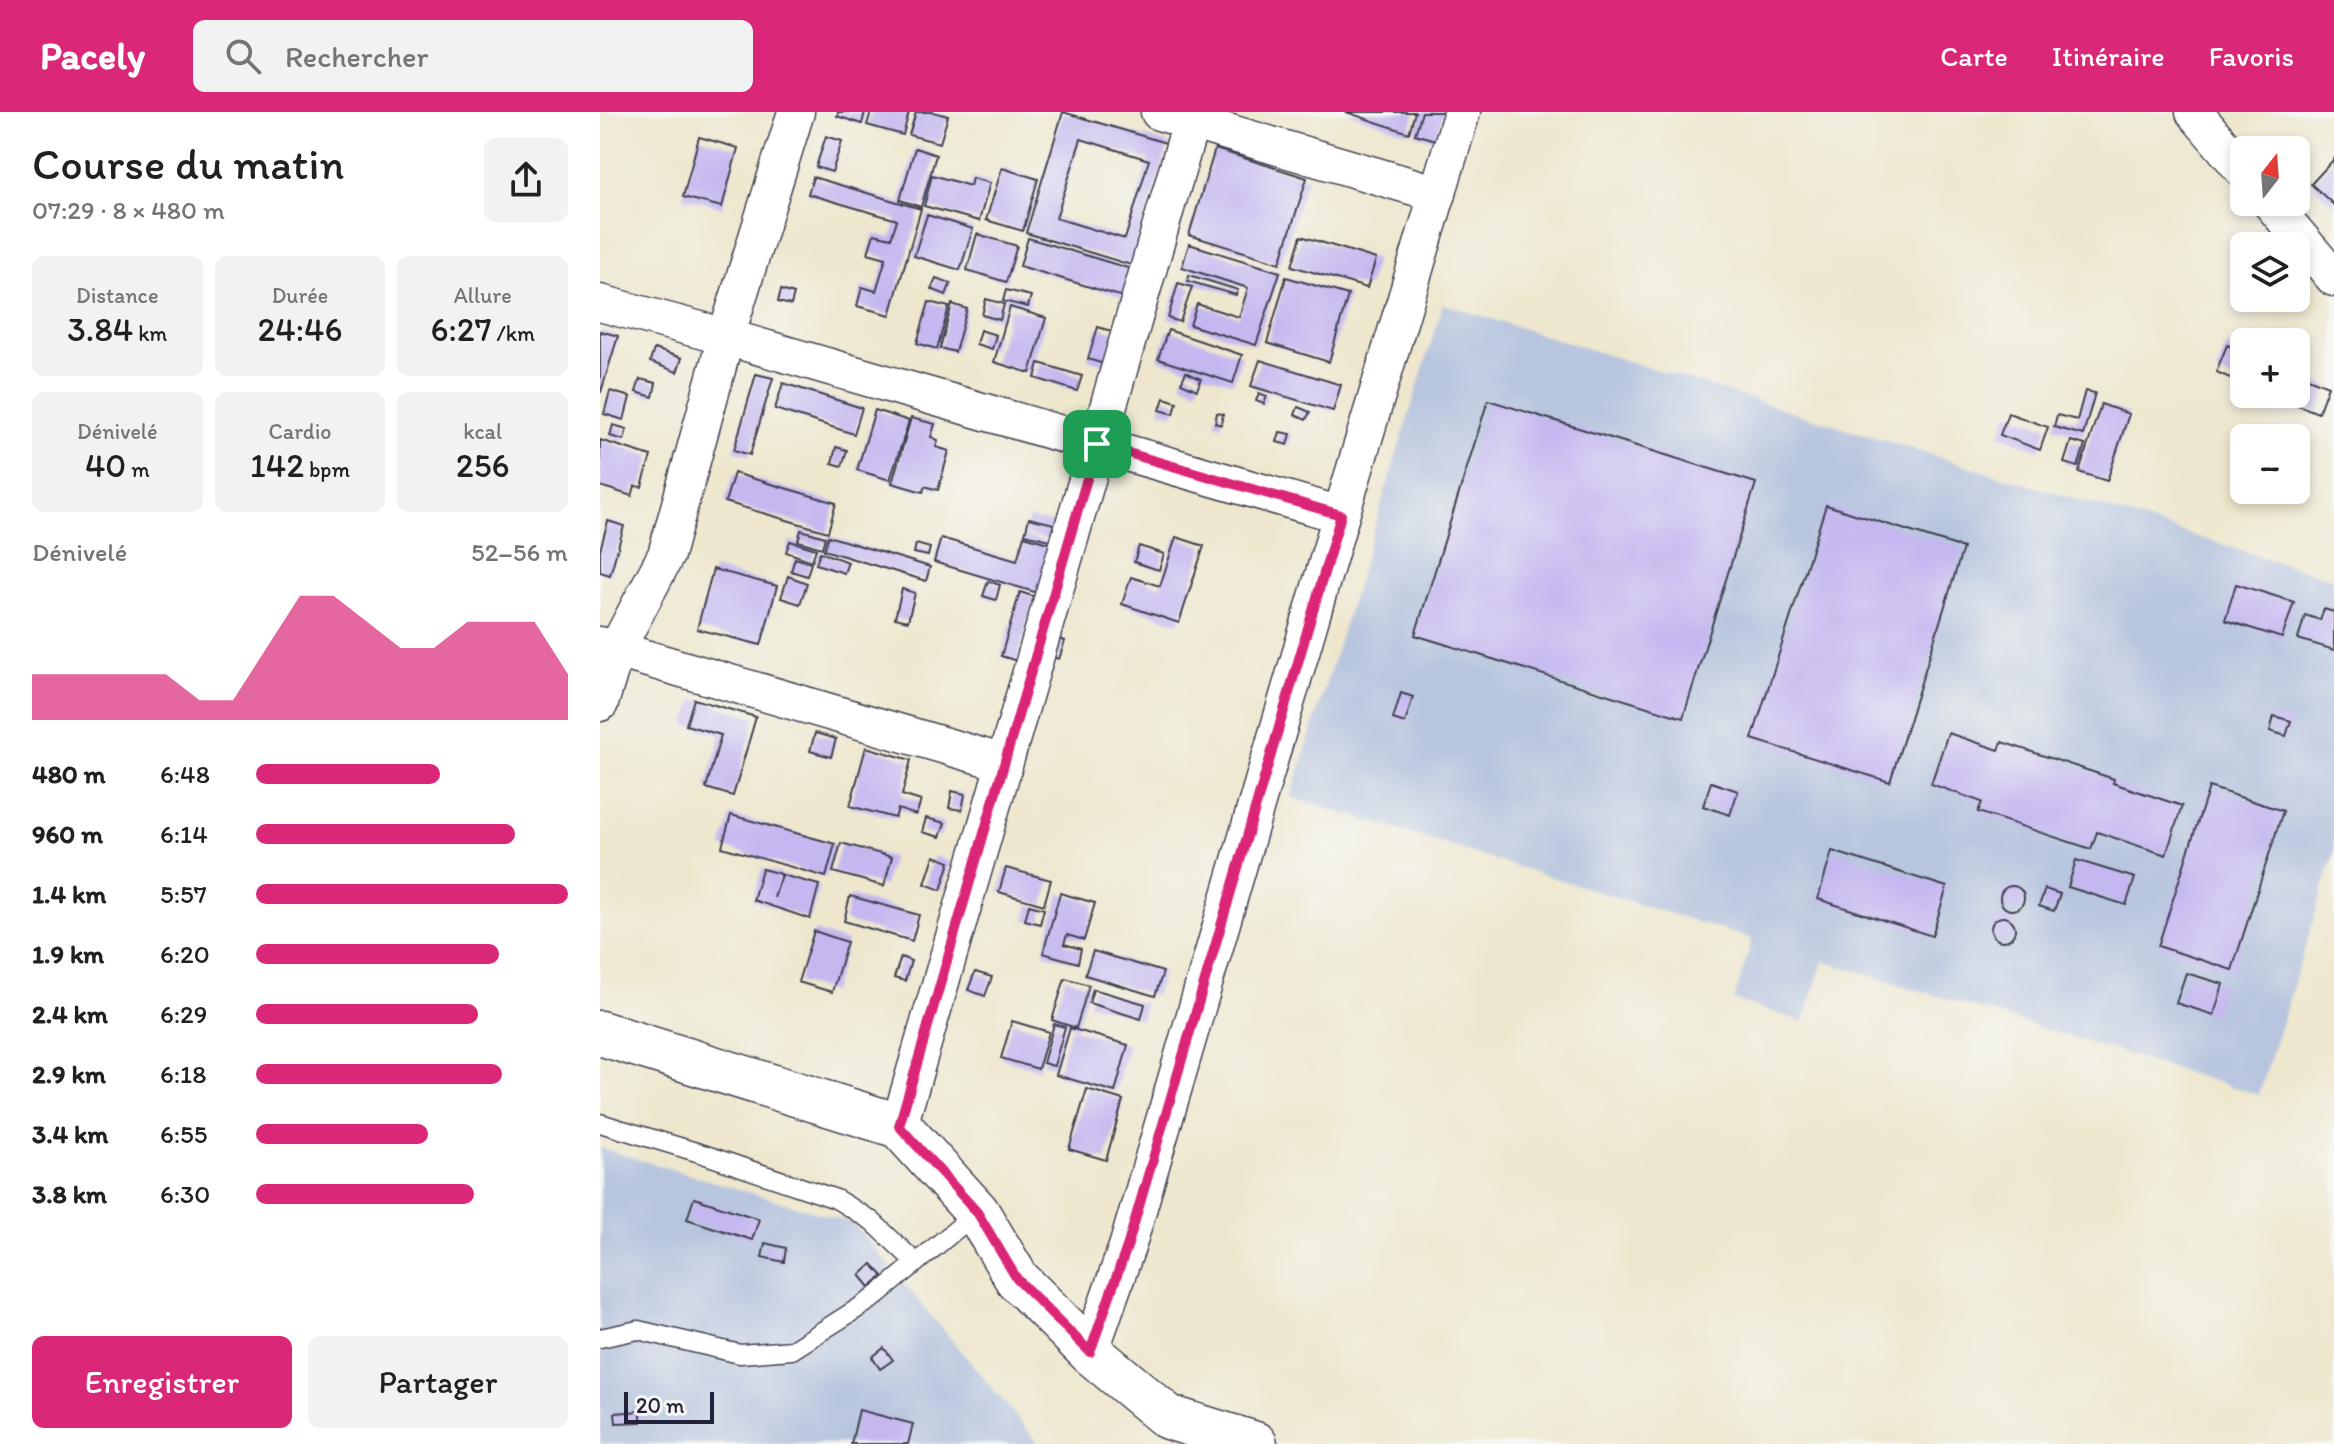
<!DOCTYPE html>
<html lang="fr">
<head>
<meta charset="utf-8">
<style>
	body { margin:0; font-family:Itim,sans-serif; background:#f2f2f2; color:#202124; height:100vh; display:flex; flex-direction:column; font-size:30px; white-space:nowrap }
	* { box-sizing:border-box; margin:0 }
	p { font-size:26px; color:#757577 }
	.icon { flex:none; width:44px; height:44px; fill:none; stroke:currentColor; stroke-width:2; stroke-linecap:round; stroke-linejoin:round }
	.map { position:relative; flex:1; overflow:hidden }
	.panel { display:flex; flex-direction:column; background:#fff; width:600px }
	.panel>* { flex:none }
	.needle { width:52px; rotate:17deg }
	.controls { position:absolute; left:1630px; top:24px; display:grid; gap:16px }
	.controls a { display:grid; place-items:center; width:80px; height:80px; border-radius:12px; background:#fff; box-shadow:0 4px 12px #0003; font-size:40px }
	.scale { position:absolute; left:24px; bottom:20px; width:90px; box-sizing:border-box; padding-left:8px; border:4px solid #22223b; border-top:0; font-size:22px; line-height:28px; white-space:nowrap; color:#22223b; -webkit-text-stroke:6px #f6f6f2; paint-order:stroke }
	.pin { position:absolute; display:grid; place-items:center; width:68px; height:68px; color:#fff; margin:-34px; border-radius:16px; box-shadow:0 4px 12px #0006 }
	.round { display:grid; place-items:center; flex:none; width:84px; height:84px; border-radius:12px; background:#f2f2f2 }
	.overview { display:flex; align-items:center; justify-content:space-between; height:136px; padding:0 32px }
	h1 { font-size:44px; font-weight:600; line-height:60px }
	.metrics { display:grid; grid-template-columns:repeat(3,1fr); gap:12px; height:136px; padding:8px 32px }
	.metrics div { display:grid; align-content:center; border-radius:12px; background:#f2f2f2; text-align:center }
	.metrics b { font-size:34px; font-weight:600 }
	.metrics small { font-size:22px; font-weight:400 }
	.metrics p { font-size:22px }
	.chart { height:224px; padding:16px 32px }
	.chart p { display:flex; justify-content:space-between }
	.chart svg { width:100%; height:144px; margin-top:8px; fill:#db2777; opacity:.7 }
	.cta { display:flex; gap:16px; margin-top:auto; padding:16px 32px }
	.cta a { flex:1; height:92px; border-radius:12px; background:#db2777; color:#fff; font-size:32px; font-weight:600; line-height:92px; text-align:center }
	.cta a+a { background:#f2f2f2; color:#202124 }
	ul { padding:0 32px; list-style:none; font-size:26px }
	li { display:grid; grid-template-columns:128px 96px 1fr; align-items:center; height:60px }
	li i { height:20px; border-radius:10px; background:#db2777 }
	header { display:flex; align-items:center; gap:48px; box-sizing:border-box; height:112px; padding:0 40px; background:#db2777; color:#fff }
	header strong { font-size:38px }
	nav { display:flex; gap:44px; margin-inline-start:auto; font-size:28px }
	.search { width:560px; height:72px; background:#f2f2f2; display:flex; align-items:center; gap:20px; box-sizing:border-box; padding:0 28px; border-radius:12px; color:#757577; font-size:30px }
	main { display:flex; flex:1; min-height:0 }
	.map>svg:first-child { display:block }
	.industrial { fill:#b7c5de }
	.building { fill:#c5b7f0; fill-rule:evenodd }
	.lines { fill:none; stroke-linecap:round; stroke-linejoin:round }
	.service-casing { stroke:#414051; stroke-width:21 }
	.minor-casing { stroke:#414051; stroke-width:39 }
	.tertiary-casing { stroke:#414051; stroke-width:47 }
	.service { stroke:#fff; stroke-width:18 }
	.minor { stroke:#fff; stroke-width:36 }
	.tertiary { stroke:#fff; stroke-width:44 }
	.route-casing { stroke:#fff; stroke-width:16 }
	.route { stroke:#db2777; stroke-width:10 }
</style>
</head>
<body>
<header>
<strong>Pacely</strong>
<div class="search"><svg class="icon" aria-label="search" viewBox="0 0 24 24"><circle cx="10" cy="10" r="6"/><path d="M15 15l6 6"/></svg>Rechercher</div>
<nav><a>Carte</a><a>Itinéraire</a><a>Favoris</a></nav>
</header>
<main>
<section class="panel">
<div class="overview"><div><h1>Course du matin</h1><p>07:29 · 8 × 480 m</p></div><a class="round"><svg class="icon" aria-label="share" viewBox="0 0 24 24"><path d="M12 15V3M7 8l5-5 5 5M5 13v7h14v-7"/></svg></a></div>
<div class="metrics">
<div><p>Distance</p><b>3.84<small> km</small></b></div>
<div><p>Durée</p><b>24:46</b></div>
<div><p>Allure</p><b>6:27<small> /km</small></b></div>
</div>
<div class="metrics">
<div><p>Dénivelé</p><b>40<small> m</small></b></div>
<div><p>Cardio</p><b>142<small> bpm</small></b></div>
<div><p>kcal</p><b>256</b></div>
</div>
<div class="chart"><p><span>Dénivelé</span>52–56 m</p>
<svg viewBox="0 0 160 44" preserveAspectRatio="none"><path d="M0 44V30L10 30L20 30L30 30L40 30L50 38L60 38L70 22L80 6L90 6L100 14L110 22L120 22L130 14L140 14L150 14L160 30V44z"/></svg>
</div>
<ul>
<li><b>480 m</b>6:48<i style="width:59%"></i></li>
<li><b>960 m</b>6:14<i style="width:83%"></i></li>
<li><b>1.4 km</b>5:57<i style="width:100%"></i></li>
<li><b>1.9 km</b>6:20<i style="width:78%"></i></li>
<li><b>2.4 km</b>6:29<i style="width:71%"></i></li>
<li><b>2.9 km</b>6:18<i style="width:79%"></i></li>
<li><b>3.4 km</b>6:55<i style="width:55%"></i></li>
<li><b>3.8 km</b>6:30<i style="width:70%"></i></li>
</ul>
<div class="cta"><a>Enregistrer</a><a>Partager</a></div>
</section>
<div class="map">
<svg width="1734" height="1332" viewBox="0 0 1734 1332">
	<rect width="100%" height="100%" fill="#f6f6f2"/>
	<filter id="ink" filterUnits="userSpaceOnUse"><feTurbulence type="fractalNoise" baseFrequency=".0125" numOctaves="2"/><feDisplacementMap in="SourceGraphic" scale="16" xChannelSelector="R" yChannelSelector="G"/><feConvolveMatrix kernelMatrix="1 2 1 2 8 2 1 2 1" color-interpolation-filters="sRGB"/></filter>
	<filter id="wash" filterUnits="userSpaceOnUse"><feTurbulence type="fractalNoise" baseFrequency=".006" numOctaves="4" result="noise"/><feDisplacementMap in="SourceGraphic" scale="32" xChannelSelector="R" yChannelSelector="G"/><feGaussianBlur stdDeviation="1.8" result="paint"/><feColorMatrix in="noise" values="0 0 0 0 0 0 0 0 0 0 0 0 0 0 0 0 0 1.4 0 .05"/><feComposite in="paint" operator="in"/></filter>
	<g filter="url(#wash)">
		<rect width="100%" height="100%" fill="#eee7cd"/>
		<g class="industrial">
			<polygon points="843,192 1734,467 1734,742 1659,983 1223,849 1204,910 1134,888 1152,827 691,685"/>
			<polygon points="0,1036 253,1111 439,1332 0,1332"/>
		</g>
		<g id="blocks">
			<g class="building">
				<polygon points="238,0 265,0 262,12 237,4"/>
				<polygon points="271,0 309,0 303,23 267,13"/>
				<polygon points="316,0 333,0 348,4 340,31 309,23"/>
				<path d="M463,0L569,32L531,153L426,121ZM481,27L549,48L525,127L456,106Z"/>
				<polygon points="746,0 815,0 809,21"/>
				<polygon points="822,0 844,0 835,28 815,22"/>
				<polygon points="226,24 242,29 232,60 216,55"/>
				<polygon points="99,25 138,36 122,95 83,85"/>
				<polygon points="315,36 336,43 321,95 300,88"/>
				<polygon points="615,37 707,66 680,151 589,123"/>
				<polygon points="1734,47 1734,93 1711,72"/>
				<polygon points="402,56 438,67 423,119 386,108"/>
				<polygon points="332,63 370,74 372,66 390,71 379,109 324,94"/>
				<polygon points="213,65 321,97 290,203 257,194 262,175 276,179 286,146 268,141 274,122 291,126 297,108 208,82"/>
				<polygon points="327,103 373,117 360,158 314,144"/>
				<polygon points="377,122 417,134 406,170 367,158"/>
				<polygon points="701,124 776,147 767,176 692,154"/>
				<polygon points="428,126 531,157 523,185 420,154"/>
				<polygon points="589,132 680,160 656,233 590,213 597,192 639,205 648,176 582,155"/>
				<polygon points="589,163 638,178 636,183 588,169"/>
				<polygon points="686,165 748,183 729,250 667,231"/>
				<polygon points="336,166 351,171 346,183 331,177"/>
				<polygon points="578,171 592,175 580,210 568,206"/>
				<polygon points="181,178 194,182 191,193 178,190"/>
				<polygon points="406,178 431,184 428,195 403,189"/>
				<polygon points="386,187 404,192 400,208 382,203"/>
				<polygon points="329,190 349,195 337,237 317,231"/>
				<polygon points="352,192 367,197 355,240 340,236"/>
				<polygon points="410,195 446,206 430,261 394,250"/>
				<polygon points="498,215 514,220 504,252 488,247"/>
				<polygon points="380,218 396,223 392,237 376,232"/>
				<polygon points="568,218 642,243 633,271 558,247"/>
				<polygon points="0,219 18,224 1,280 0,280"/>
				<polygon points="1627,233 1644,240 1644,272 1616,260"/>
				<polygon points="54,237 82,246 77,260 50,250"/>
				<polygon points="660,248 741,273 733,299 651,274"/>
				<polygon points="439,251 482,264 477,279 435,266"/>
				<polygon points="586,260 601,267 597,278 581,271"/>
				<polygon points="1696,261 1728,274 1718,301 1670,282 1696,282"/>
				<polygon points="156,262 173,266 150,343 134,338"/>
				<polygon points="40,267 56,271 53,285 36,280"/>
				<polygon points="183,271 262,296 254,322 175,297"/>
				<polygon points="10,279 30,285 24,308 4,302"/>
				<polygon points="1485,279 1495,281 1483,323 1454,315 1457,303 1477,308"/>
				<polygon points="659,281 667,284 664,292 656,289"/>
				<polygon points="564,286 577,290 574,302 560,298"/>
				<polygon points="888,288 1156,371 1083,606 815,523"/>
				<polygon points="1501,292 1529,302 1507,369 1479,360"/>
				<polygon points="698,295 710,300 706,308 695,303"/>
				<polygon points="275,298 309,309 290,368 257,358"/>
				<polygon points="617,301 623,302 621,313 615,311"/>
				<polygon points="1408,301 1448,315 1440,338 1400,323"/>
				<polygon points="311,306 335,312 331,325 338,328 336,335 349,339 338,378 325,374 323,380 292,371"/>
				<polygon points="13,313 27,317 24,328 10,324"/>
				<polygon points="680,320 691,322 688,333 677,330"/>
				<polygon points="0,328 51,344 42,375 35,374 32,384 0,374"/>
				<polygon points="1471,329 1485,333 1478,355 1464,351"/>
				<polygon points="236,335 247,338 242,354 232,351"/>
				<polygon points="134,361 236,391 228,420 125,390"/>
				<polygon points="1226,393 1363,436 1290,670 1152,627"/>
				<polygon points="429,406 458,413 454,429 425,422"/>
				<polygon points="8,409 24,414 10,463 0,460 0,438"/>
				<polygon points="201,418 225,425 222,436 198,429"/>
				<polygon points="228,424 330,455 326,469 224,438"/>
				<polygon points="424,424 452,432 438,481 334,450 341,426 417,448"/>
				<polygon points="576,425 604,434 579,511 522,492 531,465 560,474"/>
				<polygon points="190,429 216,437 212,449 186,440"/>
				<polygon points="316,432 330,436 328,444 314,441"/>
				<polygon points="539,434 564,442 559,458 534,450"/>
				<polygon points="220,440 248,450 244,461 216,452"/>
				<polygon points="195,446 211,451 207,464 191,459"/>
				<polygon points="113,457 177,474 161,533 97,517"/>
				<polygon points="188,464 207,471 200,492 181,486"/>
				<polygon points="388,469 400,473 396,488 383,484"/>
				<polygon points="1636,472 1694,490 1682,526 1625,508"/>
				<polygon points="302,477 315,481 308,509 295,506"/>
				<polygon points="420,480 435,485 417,549 401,544"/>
				<polygon points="1724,497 1734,500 1734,538 1698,527 1705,503 1720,508"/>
				<polygon points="444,523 465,529 459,547 438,541"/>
				<polygon points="801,581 813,585 805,611 793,607"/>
				<polygon points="94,587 156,605 133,684 106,676 121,623 86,613"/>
				<polygon points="1674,604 1691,609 1686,624 1670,619"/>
				<polygon points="215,621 236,627 231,645 210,639"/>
				<polygon points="1348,621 1399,638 1402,630 1514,667 1513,671 1582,694 1566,743 1497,720 1491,737 1378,700 1382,690 1331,672"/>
				<polygon points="266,635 311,648 302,683 321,689 316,703 298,697 295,706 250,694"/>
				<polygon points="1111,670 1138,679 1130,703 1103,694"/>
				<polygon points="1609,675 1683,699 1632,858 1558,834"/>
				<polygon points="352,679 365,682 362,698 349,696"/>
				<polygon points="131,703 235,732 226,765 122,735"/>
				<polygon points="326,706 345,711 340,725 322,720"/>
				<polygon points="241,731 292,745 284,774 233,760"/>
				<polygon points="1232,739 1347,775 1332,824 1218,787"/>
				<polygon points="334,744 350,750 341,778 325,772"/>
				<polygon points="1476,748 1535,766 1526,793 1468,775"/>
				<polygon points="406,756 451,768 444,793 399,780"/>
				<polygon points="162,757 181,762 174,786 182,763 219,773 210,807 153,788"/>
				<circle cx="1412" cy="786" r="12"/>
				<polygon points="1445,777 1460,782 1454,799 1439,794"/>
				<polygon points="460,781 495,791 484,828 467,823 464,832 481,837 478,851 443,841"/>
				<polygon points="250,784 319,803 312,829 244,809"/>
				<polygon points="429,793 444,797 440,812 425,808"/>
				<circle cx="1403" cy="817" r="12"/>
				<polygon points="214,819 247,830 232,880 198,870"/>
				<polygon points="493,839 563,860 555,884 485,863"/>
				<polygon points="301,845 311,849 305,869 294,866"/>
				<polygon points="375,860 392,865 385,884 368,878"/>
				<polygon points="1586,861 1623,872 1614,903 1576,891"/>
				<polygon points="465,866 489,873 476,916 452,908"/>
				<polygon points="493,877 545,892 541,907 489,891"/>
				<polygon points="412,909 449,920 438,957 401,946"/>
				<polygon points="454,912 465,915 454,954 443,951"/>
				<polygon points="470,916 528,933 515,980 456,963"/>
				<polygon points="487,977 523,988 506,1048 469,1037"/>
				<polygon points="94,1086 159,1107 152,1128 87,1107"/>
				<polygon points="165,1131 186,1136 184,1150 162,1145"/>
				<polygon points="272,1152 283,1164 270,1175 260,1163"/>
				<polygon points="284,1236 293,1248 280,1257 272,1245"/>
				<polygon points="259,1298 313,1312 308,1332 251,1332"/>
				<polygon points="41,1299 41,1310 16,1311 15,1301"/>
			</g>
		</g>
	</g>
	<g filter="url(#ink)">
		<use href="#blocks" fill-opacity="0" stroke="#414051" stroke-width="2"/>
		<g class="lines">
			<defs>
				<g id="service">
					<polyline points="0,1011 103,1042 236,1087 272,1109 316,1151"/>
					<polyline points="0,1226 38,1218 140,1242 192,1238 274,1186 377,1100"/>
				</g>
				<g id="minor">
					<polyline points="559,0 838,82"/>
					<polyline points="1594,0 1644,59"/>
					<polyline points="1670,90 1734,166"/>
					<polyline points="0,191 126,225 741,403"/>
					<polyline points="0,533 404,651"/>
					<polyline points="0,591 16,538 66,443 126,225 196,0"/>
					<polyline points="299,1014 594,0"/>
					<polyline points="490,1240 528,1132 741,403 862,0"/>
				</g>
				<polyline id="tertiary" points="0,921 299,1014 377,1100 417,1167 490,1240 568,1305 655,1332"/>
			</defs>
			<use href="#service" class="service-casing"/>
			<use href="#minor" class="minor-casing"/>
			<use href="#tertiary" class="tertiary-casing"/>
			<use href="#service" class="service"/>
			<use href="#minor" class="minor"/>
			<use href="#tertiary" class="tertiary"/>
		</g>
	</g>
	<g class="lines" filter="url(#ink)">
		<defs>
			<polygon id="route" points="497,332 741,403 528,1132 490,1240 417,1167 377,1100 299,1014"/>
		</defs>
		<use href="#route" class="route-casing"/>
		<use href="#route" class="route"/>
	</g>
</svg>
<div class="controls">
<a><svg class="needle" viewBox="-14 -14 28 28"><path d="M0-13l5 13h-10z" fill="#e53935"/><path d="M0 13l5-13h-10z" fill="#757577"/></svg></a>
<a><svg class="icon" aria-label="layers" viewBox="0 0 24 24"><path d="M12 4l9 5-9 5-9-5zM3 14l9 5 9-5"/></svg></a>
<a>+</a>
<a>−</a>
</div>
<div class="scale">20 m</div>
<div class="pin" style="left:497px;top:332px;background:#1e9e55"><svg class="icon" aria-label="arrive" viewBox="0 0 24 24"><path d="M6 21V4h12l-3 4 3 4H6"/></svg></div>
</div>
</main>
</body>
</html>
